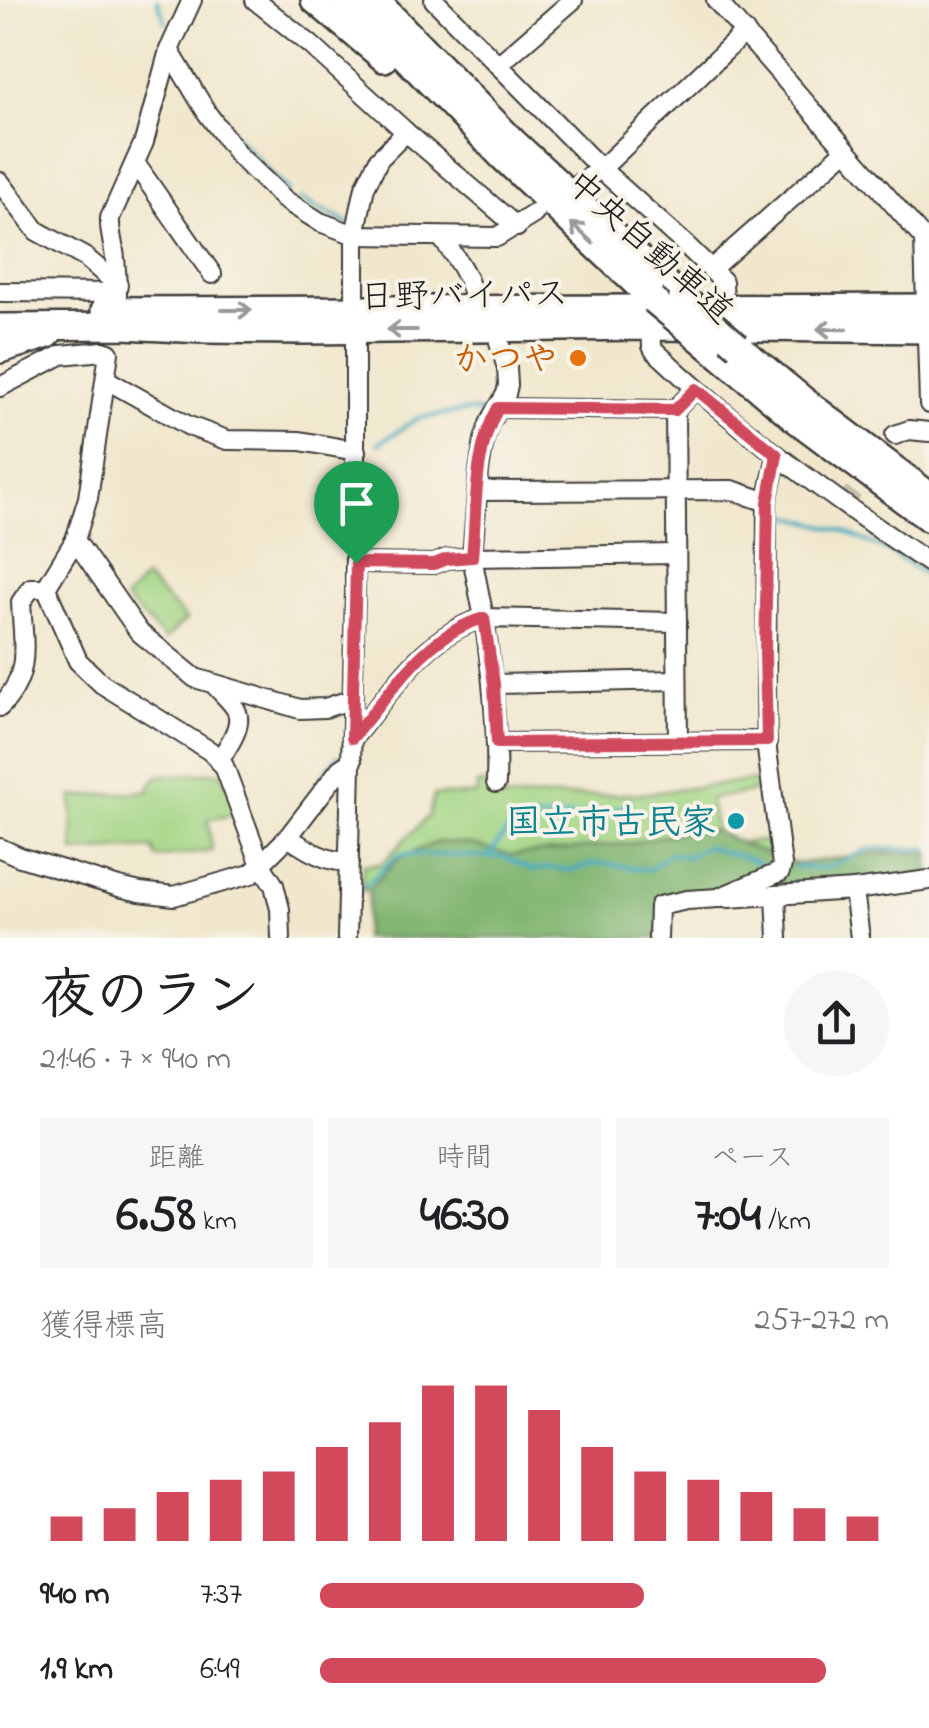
<!DOCTYPE html>
<html lang="ja">
<head>
<meta charset="utf-8">
<style>
	body { margin:0; font-family:"Indie Flower","Klee One",sans-serif; background:#f6f6f6; color:#202124; height:100vh; display:flex; flex-direction:column; font-size:38px; white-space:nowrap }
	* { box-sizing:border-box; margin:0 }
	p { font-size:32px; color:#757577 }
	.icon { flex:none; width:55px; height:55px; fill:none; stroke:currentColor; stroke-width:2; stroke-linecap:round; stroke-linejoin:round }
	.map { position:relative; height:938px; overflow:hidden }
	.drawer { display:flex; flex-direction:column; background:#fff; flex:1 }
	.drawer>* { flex:none }
	.pin { position:absolute; display:grid; place-items:center; width:85px; height:85px; color:#fff; margin:-102px -42px; border-radius:50% 50% 50% 0; rotate:-45deg; box-shadow:0 0 10px #0007 }
	.pin .icon { rotate:45deg }
	.round { display:grid; place-items:center; flex:none; width:105px; height:105px; border-radius:52px; background:#f6f6f6 }
	.headline { display:flex; align-items:center; justify-content:space-between; height:170px; padding:0 40px }
	h1 { font-size:55px; font-weight:700; line-height:75px }
	.stats { display:grid; grid-template-columns:repeat(3,1fr); gap:15px; height:170px; padding:10px 40px }
	.stats div { display:grid; align-content:center; border-radius:0px; background:#f6f6f6; text-align:center }
	.stats b { font-size:50px; font-weight:700 }
	.stats small { font-size:28px; font-weight:400 }
	.stats p { font-size:28px }
	.chart { height:280px; padding:20px 40px }
	.chart p { display:flex; justify-content:space-between }
	.chart svg { width:100%; height:180px; margin-top:10px; stroke:#d1495b; stroke-width:6 }
	ul { padding:0 40px; list-style:none; font-size:32px }
	li { display:grid; grid-template-columns:160px 120px 1fr; align-items:center; height:75px }
	li i { height:25px; border-radius:12px; background:#d1495b }
	.map>svg:first-child { display:block }
	.green { fill:#a3d584; stroke:#607850; stroke-width:2.5 }
	.forest { fill:#82b672; stroke:#4f6947; stroke-width:2.5 }
	.lines { fill:none; stroke-linecap:round; stroke-linejoin:round }
	.stream { stroke:#3faabf; stroke-width:4 }
	.minor-tunnel { stroke:#c6beaa; stroke-width:18; stroke-dasharray:18 9; stroke-linecap:butt }
	.minor-casing { stroke:#3c3a37; stroke-width:22 }
	.highway-casing { stroke:#3c3a37; stroke-width:30 }
	.minor { stroke:#fff; stroke-width:18 }
	.highway { stroke:#fff; stroke-width:25 }
	.highway-bridge-casing { stroke:#3c3a37; stroke-width:30; stroke-linecap:butt }
	.highway-bridge { stroke:#fff; stroke-width:25 }
	.oneway { stroke:#999 }
	.route-casing { stroke:#fff; stroke-width:20 }
	.route { stroke:#d1495b; stroke-width:12 }
	.food-dot { fill:#e8710a; stroke:#f7f3e8; stroke-width:4 }
	.culture-dot { fill:#0f9aa8; stroke:#f7f3e8; stroke-width:4 }
	.labels { text-anchor:middle; stroke-width:8; stroke-linejoin:round; paint-order:stroke }
	.street-label { font-size:35px; fill:#1c1c1c; stroke:#f7f3e8 }
	.food-label { font-size:35px; font-weight:bold; fill:#c56008; stroke:#f7f3e8; text-anchor:end }
	.culture-label { font-size:35px; font-weight:bold; fill:#0d838f; stroke:#f7f3e8; text-anchor:end }
</style>
</head>
<body>
<div class="map">
<svg width="929" height="938" viewBox="0 0 929 938">
	<rect width="100%" height="100%" fill="#f7f3e8"/>
	<filter id="ink" filterUnits="userSpaceOnUse"><feTurbulence type="fractalNoise" baseFrequency=".01" numOctaves="2"/><feDisplacementMap in="SourceGraphic" scale="20" xChannelSelector="R" yChannelSelector="G"/><feConvolveMatrix kernelMatrix="1 2 1 2 8 2 1 2 1" color-interpolation-filters="sRGB"/></filter>
	<filter id="wash" filterUnits="userSpaceOnUse"><feTurbulence type="fractalNoise" baseFrequency=".0048" numOctaves="4" result="noise"/><feDisplacementMap in="SourceGraphic" scale="40" xChannelSelector="R" yChannelSelector="G"/><feGaussianBlur stdDeviation="2.25" result="paint"/><feColorMatrix in="noise" values="0 0 0 0 0 0 0 0 0 0 0 0 0 0 0 0 0 1.4 0 .05"/><feComposite in="paint" operator="in"/></filter>
	<g filter="url(#wash)">
		<rect width="100%" height="100%" fill="#f1e7cd"/>
		<g class="green">
			<polygon points="145,578 186,619 165,640 125,599"/>
			<polygon points="221,772 238,815 208,819 212,851 156,858 153,848 74,852 72,797 150,791 150,786 157,776"/>
			<polygon points="765,779 767,789 710,799 716,835 726,843 773,841 775,866 516,890 362,891 363,865 381,864 429,815 434,795 476,795 477,784 501,784 502,799 650,793"/>
		</g>
		<polygon class="forest" points="698,828 718,832 747,846 796,864 874,853 929,853 929,880 660,906 658,938 363,938 370,888 399,858 437,842 470,844 511,855 633,843"/>
		<g class="lines">
			<g class="stream">
				<polyline points="157,0 166,23"/>
				<polyline points="178,45 224,122"/>
				<polyline points="232,133 288,191"/>
				<polyline points="300,199 349,224"/>
				<polyline points="378,444 418,418 468,411 485,413"/>
				<polyline points="776,512 843,531 889,551 929,577"/>
				<polyline points="321,778 338,756"/>
				<path d="M489,857C503,836 504,827 531,820C557,816 613,816 632,801"/>
				<polyline points="795,867 825,869 868,849 929,849"/>
				<path d="M365,886L396,857L405,854L504,857L533,870L549,868L571,870L599,863L650,870L670,853L687,857L707,846C724,855 742,854 759,863"/>
			</g>
		</g>
	</g>
	<g filter="url(#ink)">
		<g class="lines">
			<polyline class="minor-tunnel" points="843,506 895,435"/>
			<defs>
				<g id="minor">
					<polyline points="255,0 311,45 406,132 517,227"/>
					<polyline points="434,0 601,169 687,246 723,281 724,308"/>
					<polyline points="716,0 924,239 929,404"/>
					<polyline points="169,50 207,113 239,156 285,200 320,222 355,235 497,237 534,214"/>
					<polyline points="498,65 573,0"/>
					<polyline points="135,163 212,274"/>
					<polyline points="0,182 37,231 86,258 118,285"/>
					<polyline points="581,182 601,169 745,32"/>
					<path d="M441,237C457,259 474,282 475,310"/>
					<polyline points="711,269 845,151"/>
					<polyline points="0,292 117,293"/>
					<path d="M117,310C117,293 117,276 115,259C114,245 109,232 110,218L144,142L169,50L192,0"/>
					<path d="M651,327L652,346L654,350C739,431 832,498 929,563"/>
					<polyline points="107,380 189,426 227,440 300,441 356,451"/>
					<polyline points="0,387 61,355 103,351 109,353 88,498 75,540 139,632 195,678 300,709 325,708 353,699"/>
					<polyline points="498,408 675,410 695,389"/>
					<polyline points="675,410 678,741"/>
					<polyline points="895,435 909,430 929,432"/>
					<polyline points="478,491 732,490 767,502"/>
					<polyline points="75,540 46,588 78,661 102,684 210,751 224,766 261,865 274,885 280,909 281,938"/>
					<polyline points="356,563 434,564 447,559 472,557 676,554"/>
					<polyline points="493,684 677,680"/>
					<path d="M215,685C221,693 234,703 237,712C243,727 226,749 219,761"/>
					<path d="M0,707C32,675 23,643 21,602L31,588H46"/>
					<path d="M353,738C390,693 425,634 484,618L472,557L479,471L484,440L489,424L506,394L508,385L507,368L499,342L498,330"/>
					<polyline points="497,743 767,741"/>
					<path d="M496,783C498,727 492,673 484,618L677,622"/>
					<path d="M288,837C307,850 326,862 349,862"/>
					<polyline points="0,848 20,857 119,887 140,892 174,896 251,874 288,837 340,769 352,761"/>
					<polyline points="854,890 860,938"/>
					<polyline points="776,896 778,938"/>
					<polyline points="728,898 854,890 929,880"/>
					<polyline points="347,938 355,591 355,235 365,187 379,159 406,132"/>
					<polyline points="658,938 659,906 687,900 718,898 780,872 782,865 767,750 766,690 767,502 777,455"/>
				</g>
				<g id="highway">
					<polyline points="314,0 384,59"/>
					<polyline points="349,0 503,158 653,300"/>
					<polyline points="376,0 514,142 682,298"/>
					<polyline points="104,310 929,307"/>
					<polyline points="0,327 123,326 203,330 305,331 651,327 929,330"/>
					<polyline points="708,346 796,420 929,519"/>
					<polyline points="738,346 805,401 929,495"/>
					<polyline points="0,350 48,335"/>
				</g>
			</defs>
			<use href="#minor" class="minor-casing"/>
			<use href="#highway" class="highway-casing"/>
			<use href="#minor" class="minor"/>
			<use href="#highway" class="highway"/>
			<defs>
				<g id="highway-bridge">
					<polyline points="682,298 738,346"/>
					<polyline points="653,300 708,346"/>
				</g>
			</defs>
			<use href="#highway-bridge" class="highway-bridge-casing"/>
			<use href="#highway-bridge" class="highway-bridge"/>
		</g>
		<defs><path id="oneway-shaft" d="M-6 0H5M1.5-3L5.5 0L1.5 3" fill="none" stroke-width="1.6" stroke-linecap="round" stroke-linejoin="round" transform="scale(2.5)"/></defs>
		<g class="oneway">
			<use href="#oneway-shaft" transform="translate(582 233) rotate(-137)"/>
			<use href="#oneway-shaft" transform="translate(237 310)"/>
			<use href="#oneway-shaft" transform="translate(832 329) rotate(-179)"/>
			<use href="#oneway-shaft" transform="translate(402 330) rotate(180)"/>
		</g>
	</g>
	<g class="lines" filter="url(#ink)">
		<defs>
			<path id="route" d="M696,389L777,455L768,502L765,653L767,741L497,743L494,684L484,618C424,635 391,693 352,738L356,563L434,564L447,559L472,557C477,507 473,452 498,408L675,410Z"/>
		</defs>
		<use href="#route" class="route-casing"/>
		<use href="#route" class="route"/>
	</g>
	<circle class="food-dot" cx="578" cy="358" r="10"/>
	<circle class="culture-dot" cx="736" cy="821" r="10"/>
	<g class="labels">
		<g class="street-label">
			<text transform="translate(651 246) rotate(42)" y="12">中央自動車道</text>
			<text transform="translate(464 294) rotate(-1)" y="12">日野バイパス</text>
		</g>
		<g class="food-label">
			<text x="558" y="370">かつや</text>
		</g>
		<g class="culture-label">
			<text x="716" y="833">国立市古民家</text>
		</g>
	</g>
</svg>
<div class="pin" style="left:356px;top:563px;background:#1e9e55"><svg class="icon" aria-label="arrive" viewBox="0 0 24 24"><path d="M6 21V4h12l-3 4 3 4H6"/></svg></div>
</div>
<section class="drawer">
<div class="headline"><div><h1>夜のラン</h1><p>21:46 · 7 × 940 m</p></div><a class="round"><svg class="icon" aria-label="share" viewBox="0 0 24 24"><path d="M12 15V3M7 8l5-5 5 5M5 13v7h14v-7"/></svg></a></div>
<div class="stats">
<div><p>距離</p><b>6.58<small> km</small></b></div>
<div><p>時間</p><b>46:30</b></div>
<div><p>ペース</p><b>7:04<small> /km</small></b></div>
</div>
<div class="chart"><p><span>獲得標高</span>257–272 m</p>
<svg viewBox="0 0 160 44" preserveAspectRatio="none"><path d="M5 44V38M15 44V36M25 44V32M35 44V29M45 44V27M55 44V21M65 44V15M75 44V6M85 44V6M95 44V12M105 44V21M115 44V27M125 44V29M135 44V32M145 44V36M155 44V38"/></svg>
</div>
<ul>
<li><b>940 m</b>7:37<i style="width:57%"></i></li>
<li><b>1.9 km</b>6:49<i style="width:89%"></i></li>
</ul>
</section>
</body>
</html>
